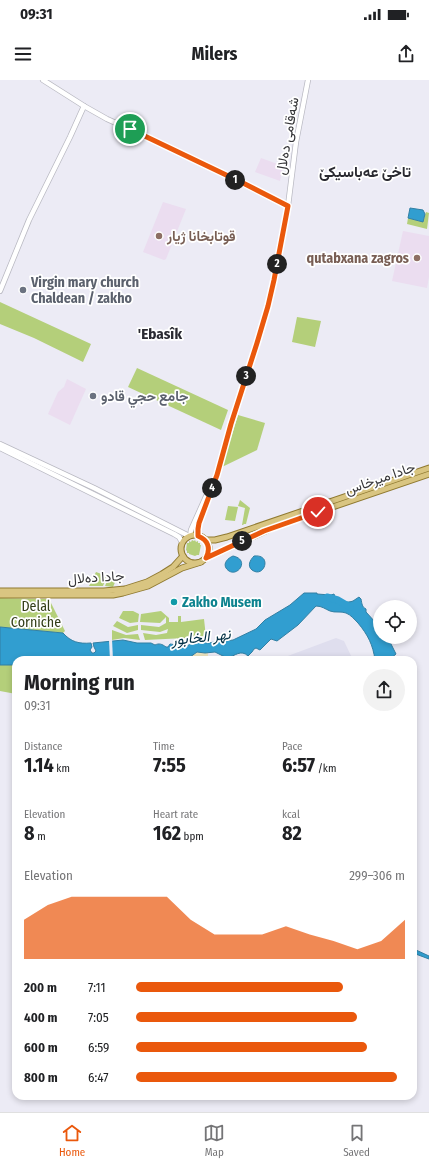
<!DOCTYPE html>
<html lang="en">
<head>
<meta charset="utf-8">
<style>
	body { margin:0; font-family:"Fira Sans Condensed",Vazirmatn,sans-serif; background:#f2f2f2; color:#202124; height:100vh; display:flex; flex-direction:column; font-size:15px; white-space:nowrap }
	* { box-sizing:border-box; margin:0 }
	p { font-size:13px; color:#757577 }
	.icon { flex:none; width:22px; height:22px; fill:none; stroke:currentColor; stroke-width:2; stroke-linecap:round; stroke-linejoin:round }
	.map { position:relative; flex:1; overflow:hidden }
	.details { position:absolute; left:12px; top:576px; width:405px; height:444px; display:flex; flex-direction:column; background:#fff; border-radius:12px; box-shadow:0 2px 6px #0003 }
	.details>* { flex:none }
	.tools { position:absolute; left:373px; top:520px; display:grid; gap:8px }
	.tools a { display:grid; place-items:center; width:44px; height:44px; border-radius:50%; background:#fff; box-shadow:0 2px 6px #0003; font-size:20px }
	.pin { position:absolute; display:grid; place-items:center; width:34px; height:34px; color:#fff; margin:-17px; border:2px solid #fff; border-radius:50%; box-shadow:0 1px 4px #0007 }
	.km { position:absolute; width:20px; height:20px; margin:-10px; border-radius:50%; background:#222; color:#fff; font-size:11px; line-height:20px; text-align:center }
	.round { display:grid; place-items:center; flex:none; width:42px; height:42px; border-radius:21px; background:#f2f2f2 }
	.head { display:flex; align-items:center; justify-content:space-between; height:68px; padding:0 12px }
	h1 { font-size:22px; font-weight:700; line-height:30px }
	.figures { display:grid; grid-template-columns:repeat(3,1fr); gap:6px; height:68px; padding:4px 12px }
	.figures div { display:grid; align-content:center }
	.figures b { font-size:20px; font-weight:700 }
	.figures small { font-size:11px; font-weight:400 }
	.figures p { font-size:11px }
	.chart { height:112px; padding:8px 12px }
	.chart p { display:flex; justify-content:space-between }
	.chart svg { width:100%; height:72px; margin-top:4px; fill:#ea580c; opacity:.7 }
	ul { padding:0 12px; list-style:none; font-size:13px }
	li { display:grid; grid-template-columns:64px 48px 1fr; align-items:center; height:30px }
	li i { height:10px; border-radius:5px; background:#ea580c }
	.status { display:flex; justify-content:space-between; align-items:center; height:28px; padding:0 20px; background:#fff; direction:ltr }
	.status svg { height:11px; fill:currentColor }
	header { display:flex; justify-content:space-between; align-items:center; height:52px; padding:0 12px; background:#fff; font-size:18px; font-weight:700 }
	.tab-bar { display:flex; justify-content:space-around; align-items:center; height:56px; border-top:1px solid #e0e0e0; background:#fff; font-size:11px; color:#757577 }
	.tab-bar a { display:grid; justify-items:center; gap:2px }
	.tab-bar .current { color:#ea580c }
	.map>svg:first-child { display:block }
	.built { fill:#dfdeee }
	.education { fill:#ebddf0 }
	.green { fill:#b4cf7a }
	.sand { fill:#ede3be }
	.water { fill:#319ed0; stroke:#327fa3 }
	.pier { fill:#ecebf5 }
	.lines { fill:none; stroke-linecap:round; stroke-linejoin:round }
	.river { stroke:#319ed0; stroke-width:7 }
	.secondary-casing { stroke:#b9b9c2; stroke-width:6 }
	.primary-casing { stroke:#907a31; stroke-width:7 }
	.secondary { stroke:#fff; stroke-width:4.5 }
	.primary { stroke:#d9c581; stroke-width:5 }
	.route-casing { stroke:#fff; stroke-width:8 }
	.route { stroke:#ea580c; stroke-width:5 }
	.education-dot { fill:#8d6e63; stroke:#fff; stroke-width:1.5 }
	.worship-dot { fill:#6b7280; stroke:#fff; stroke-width:1.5 }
	.culture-dot { fill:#0f9aa8; stroke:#fff; stroke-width:1.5 }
	.labels { text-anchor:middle; stroke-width:3.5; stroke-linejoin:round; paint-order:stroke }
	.street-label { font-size:14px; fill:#363639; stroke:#fff }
	.education-label { font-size:14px; font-weight:bold; fill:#785e54; stroke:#fff; text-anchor:start }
	.worship-label { font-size:14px; font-weight:bold; fill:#5b616d; stroke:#fff; text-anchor:start }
	.culture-label { font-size:14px; font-weight:bold; fill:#0d838f; stroke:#fff; text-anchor:start }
	.park-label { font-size:14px; fill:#333e18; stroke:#fff }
	.neighbourhood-label { font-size:15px; font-weight:bold; fill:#2a2a31; stroke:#fff }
	.water-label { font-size:15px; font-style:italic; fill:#002f44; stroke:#fff }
</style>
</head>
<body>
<div class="status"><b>09:31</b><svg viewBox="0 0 49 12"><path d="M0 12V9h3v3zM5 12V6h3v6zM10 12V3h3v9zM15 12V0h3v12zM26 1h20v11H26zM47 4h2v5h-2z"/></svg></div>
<header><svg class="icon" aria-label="menu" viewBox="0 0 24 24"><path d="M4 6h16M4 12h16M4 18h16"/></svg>Milers<svg class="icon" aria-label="share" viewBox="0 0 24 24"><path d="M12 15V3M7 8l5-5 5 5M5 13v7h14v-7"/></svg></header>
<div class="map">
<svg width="429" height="1032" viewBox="0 0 429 1032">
	<rect width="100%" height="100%" fill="#ecebf5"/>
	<polygon class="built" points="336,558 344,561 353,580 277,580"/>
	<g class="education">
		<polygon points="261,78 283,86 280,101 255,92"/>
		<polygon points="163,122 186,129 166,179 164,180 143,172"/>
		<polygon points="403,151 429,156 429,197 427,208 392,201"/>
		<polygon points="67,299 86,309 70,345 48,334 58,312 64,307"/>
	</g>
	<g class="green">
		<polygon points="426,132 429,133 427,149 407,144 408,138 423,142"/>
		<polygon points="0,222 91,264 83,282 34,258 0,244"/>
		<polygon points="297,237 321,241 315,267 292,262"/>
		<polygon points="137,288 228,330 221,350 128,307"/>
		<polygon points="238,335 265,343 257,370 222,387"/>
		<polygon points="240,420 250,428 246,444 244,444 243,445 242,445 245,428 238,426"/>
		<polygon points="228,426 238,427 235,441 225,440"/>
		<polygon points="192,460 194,461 195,460 196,462 198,461 198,463 200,463 200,465 201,465 199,475 197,475 195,476 189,474 189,473 187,473 187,471 186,470 187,463 189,463 189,461 191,462"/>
		<polygon points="96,492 107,496 103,506 89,506"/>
		<polygon points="109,497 116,500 113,507 105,506"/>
		<polygon points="0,518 49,519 65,551 63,553 0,547"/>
		<polygon points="123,531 133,531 139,534 138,542 130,543 119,538"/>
		<polygon points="161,531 169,538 169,542 178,542 178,536 181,536 181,542 204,539 206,557 145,560 143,553 156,555 167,553 168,549 160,552 141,550 141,545 159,547 166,543 166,537 160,543 140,542 141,534"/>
		<polygon points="117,541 128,547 138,545 138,550 127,553 113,546"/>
		<polygon points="112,550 126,555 138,554 140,560 124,558 112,560"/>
		<polygon points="0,585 16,585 16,614 0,611"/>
	</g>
	<polygon class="sand" points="197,572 208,573 208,580 186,580"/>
	<g class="water">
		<polygon points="410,128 423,130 425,134 423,142 408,138"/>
		<path d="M233,476C252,480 235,501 226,488C223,483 228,478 233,476Z"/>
		<path d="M254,476C273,474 264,499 252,490C247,486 250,480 254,476Z"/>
		<path d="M304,513H317V514L331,515L334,514L336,519C340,522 348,523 353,521C355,520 357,518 359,517L361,519C362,524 362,527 366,529V532L376,543L377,545L380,547V557H387L388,558L396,574L389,580H375C373,565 368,555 358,543C354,539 351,535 346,533C341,531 335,533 330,531C325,529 322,526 316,526L298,545L277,561L271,559L260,570L256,568L254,569L252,572L248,576C241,569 235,576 227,578L215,572L205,573L197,572L186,580H162L142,578L131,580H78L66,579L64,580H16V585H0V547L63,553C71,562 79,564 91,563L92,567L90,570L92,573H94L96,571L94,567L93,563L123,560L137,563H151L155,565C159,563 162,564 166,567H168L170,564C173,564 182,567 183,567C185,567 187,566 189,565L191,562L196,561L207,563L233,560L256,549L265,540L290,525Z"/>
		<polygon points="413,865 416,870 429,876 429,879 413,873"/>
	</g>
	<polygon class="pier" points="112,559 113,580 110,580 109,560"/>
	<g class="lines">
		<polyline class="river" points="327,517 338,520 350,527"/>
		<defs>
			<g id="secondary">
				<polyline points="43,0 84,26 107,39 156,61 288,126"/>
				<polyline points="0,211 29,140 70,57 84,26"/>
				<polyline points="0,364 94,408 189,456"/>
				<polyline points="0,368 174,454 179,457 182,462"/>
				<polyline points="190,456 191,450 208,412"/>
				<polyline points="198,456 198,446 217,395 231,344 268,226 274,200 288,126 296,62 308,0"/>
			</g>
			<g id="primary">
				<circle cx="195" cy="469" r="14"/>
				<polyline points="205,460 215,460 227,457 429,388"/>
				<polyline points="206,478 274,447 429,394"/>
				<polyline points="0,511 104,511 125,509 147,502 162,494 173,487 183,476"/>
				<polyline points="0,515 113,515 123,513 148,506 182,488 201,482"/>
			</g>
		</defs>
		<use href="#secondary" class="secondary-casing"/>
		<use href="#primary" class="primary-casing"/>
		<use href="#secondary" class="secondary"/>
		<use href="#primary" class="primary"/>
	</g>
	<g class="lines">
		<defs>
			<path id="route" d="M130,49L245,104L288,126L274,200L268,226L257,263L231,344L217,395L199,443L198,449V456C208,460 211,468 206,478L264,451L318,432"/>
		</defs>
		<use href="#route" class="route-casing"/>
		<use href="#route" class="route"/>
	</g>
	<g class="education-dot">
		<circle cx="159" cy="156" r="4"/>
		<circle cx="417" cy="178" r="4"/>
	</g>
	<g class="worship-dot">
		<circle cx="23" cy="210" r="4"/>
		<circle cx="93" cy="316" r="4"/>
	</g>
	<circle class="culture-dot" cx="174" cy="522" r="4"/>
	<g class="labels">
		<g class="street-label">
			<text transform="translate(287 56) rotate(-80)" y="5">شەقامی دەلال</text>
			<text transform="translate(380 398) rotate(-19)" y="5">جادا ميرخاس</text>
			<text transform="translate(96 497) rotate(-4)" y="5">جادا دەلال</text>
		</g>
		<g class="education-label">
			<text x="167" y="161">قوتابخانا ژيار</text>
			<text x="409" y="183" text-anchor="end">qutabxana zagros</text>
		</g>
		<g class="worship-label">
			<text x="31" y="207">Virgin mary church<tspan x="31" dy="16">Chaldean / zakho</tspan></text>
			<text x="101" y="321">جامع حجي قادو</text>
		</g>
		<g class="culture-label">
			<text x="182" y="527">Zakho Musem</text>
		</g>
		<g class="park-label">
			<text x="36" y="531">Delal<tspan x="36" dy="16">Corniche</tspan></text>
		</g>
		<g class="neighbourhood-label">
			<text x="365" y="97">تاخێ عه‌باسيكێ</text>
			<text x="160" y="259">'Ebasîk</text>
		</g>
		<g class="water-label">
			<text transform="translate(201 557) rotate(-6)" y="5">نهر الخابور</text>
		</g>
	</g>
</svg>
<div class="tools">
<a><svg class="icon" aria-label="locate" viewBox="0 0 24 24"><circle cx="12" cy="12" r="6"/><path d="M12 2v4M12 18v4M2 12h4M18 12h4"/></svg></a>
</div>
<div class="pin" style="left:130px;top:49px;background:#1e9e55"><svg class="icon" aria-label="arrive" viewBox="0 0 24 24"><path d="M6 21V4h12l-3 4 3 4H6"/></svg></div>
<div class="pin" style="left:318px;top:432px;background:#d93025"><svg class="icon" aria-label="check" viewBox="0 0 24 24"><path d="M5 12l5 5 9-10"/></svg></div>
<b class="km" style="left:235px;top:100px">1</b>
<b class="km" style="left:277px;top:184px">2</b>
<b class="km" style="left:246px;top:296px">3</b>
<b class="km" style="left:212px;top:408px">4</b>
<b class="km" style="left:242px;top:461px">5</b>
<section class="details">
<div class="head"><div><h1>Morning run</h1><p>09:31</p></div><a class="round"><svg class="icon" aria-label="share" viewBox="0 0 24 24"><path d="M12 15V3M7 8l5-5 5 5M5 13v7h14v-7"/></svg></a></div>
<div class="figures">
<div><p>Distance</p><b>1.14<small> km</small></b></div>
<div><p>Time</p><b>7:55</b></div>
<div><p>Pace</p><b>6:57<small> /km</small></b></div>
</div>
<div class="figures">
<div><p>Elevation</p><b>8<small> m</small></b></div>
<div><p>Heart rate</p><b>162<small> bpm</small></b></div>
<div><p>kcal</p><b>82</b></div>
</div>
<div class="chart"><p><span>Elevation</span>299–306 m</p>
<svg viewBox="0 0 160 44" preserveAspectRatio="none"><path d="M0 44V20L10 11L20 6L30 6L40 6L50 6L60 6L70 20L80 29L90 29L100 29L110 24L120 29L130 33L140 38L150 33L160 20V44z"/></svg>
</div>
<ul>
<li><b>200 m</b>7:11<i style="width:77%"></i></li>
<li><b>400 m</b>7:05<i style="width:82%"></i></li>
<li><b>600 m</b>6:59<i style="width:86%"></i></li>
<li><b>800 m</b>6:47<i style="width:97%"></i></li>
</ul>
</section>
</div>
<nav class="tab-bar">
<a class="current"><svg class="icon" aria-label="home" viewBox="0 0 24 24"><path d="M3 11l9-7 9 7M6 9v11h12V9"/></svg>Home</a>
<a><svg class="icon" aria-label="map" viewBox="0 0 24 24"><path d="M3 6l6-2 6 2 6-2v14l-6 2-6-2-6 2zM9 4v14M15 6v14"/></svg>Map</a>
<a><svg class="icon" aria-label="saved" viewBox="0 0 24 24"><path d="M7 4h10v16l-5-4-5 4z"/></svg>Saved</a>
</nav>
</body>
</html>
